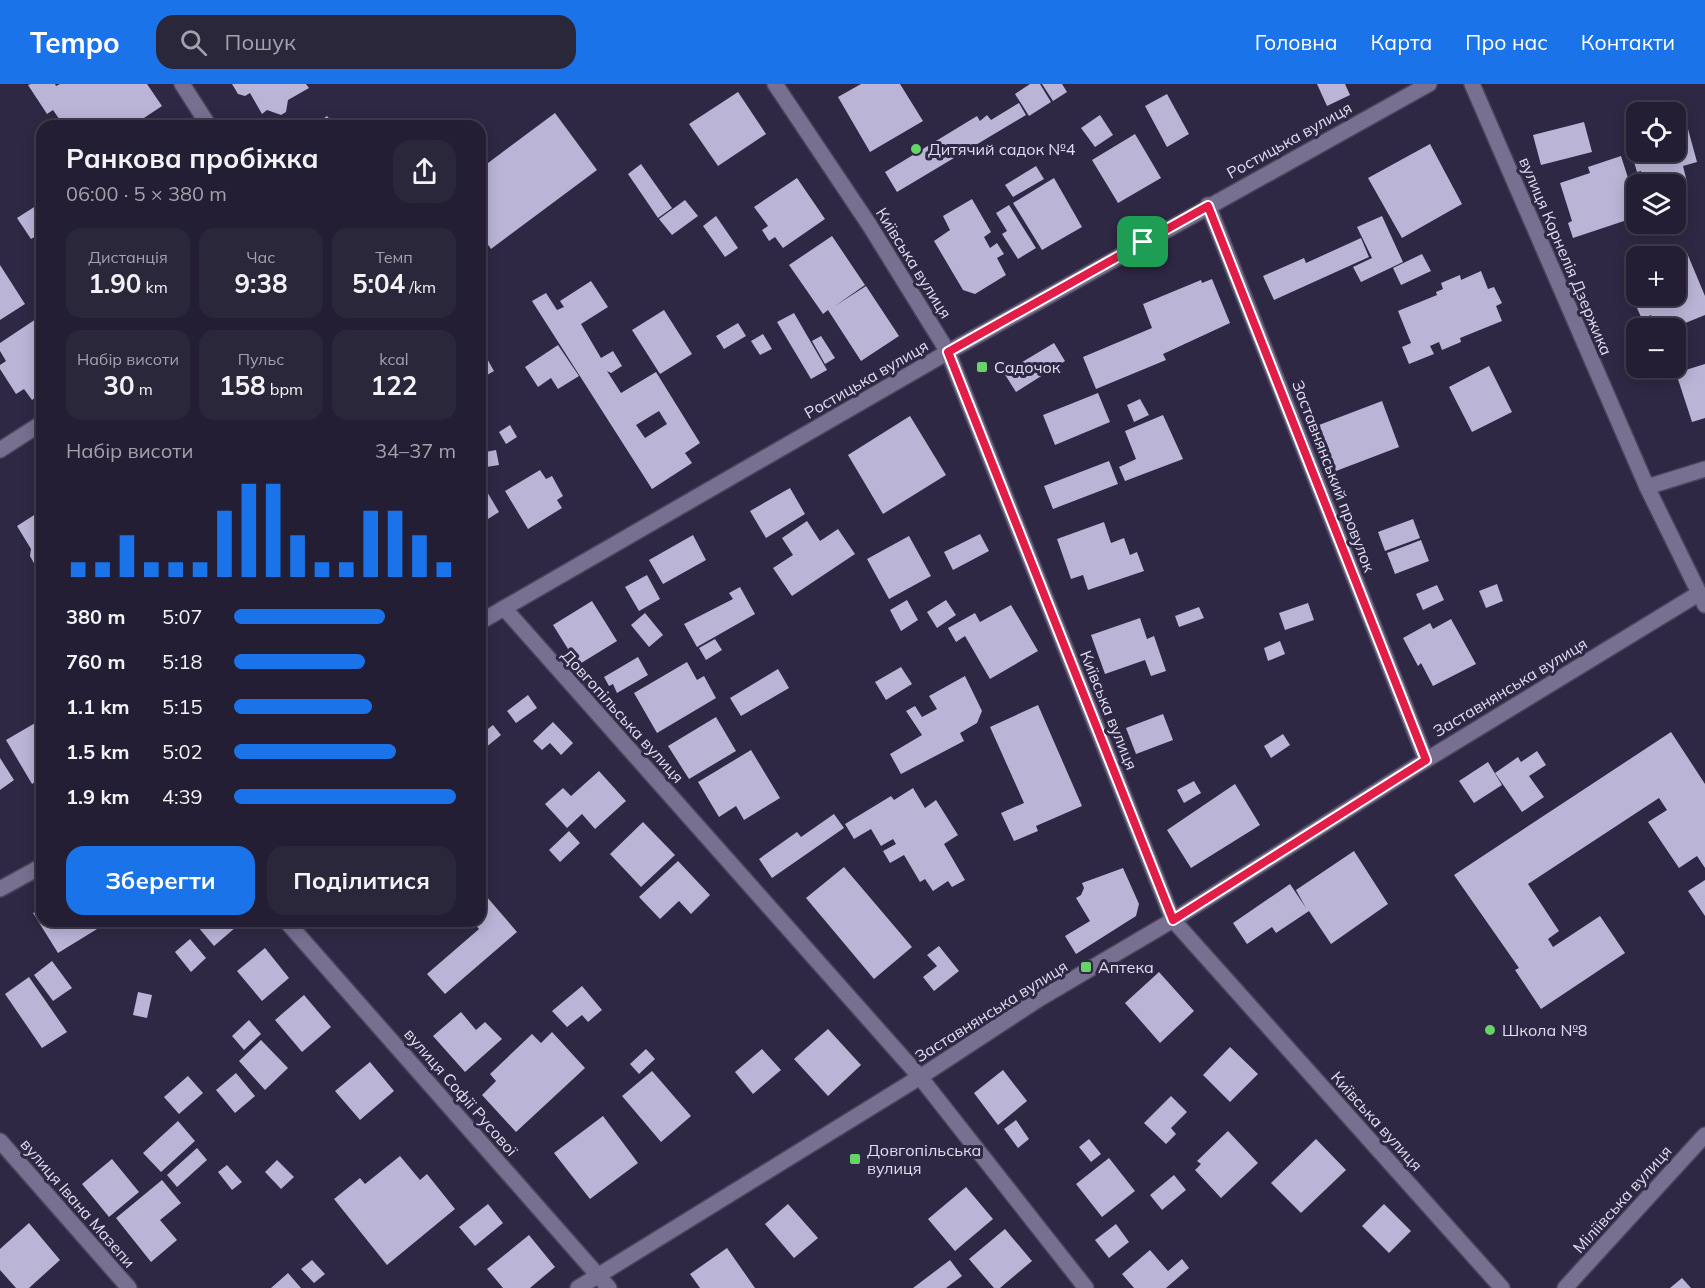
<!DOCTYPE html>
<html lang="uk">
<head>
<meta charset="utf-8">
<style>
	body { margin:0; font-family:Mulish,sans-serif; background:#2b273b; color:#f1f3f6; height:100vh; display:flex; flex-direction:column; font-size:22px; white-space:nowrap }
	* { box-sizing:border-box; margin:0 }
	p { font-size:20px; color:#a3a2ac }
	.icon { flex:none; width:33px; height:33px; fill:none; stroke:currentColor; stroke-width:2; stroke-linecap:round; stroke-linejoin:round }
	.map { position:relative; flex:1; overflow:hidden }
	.drawer { position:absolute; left:36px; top:36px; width:450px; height:807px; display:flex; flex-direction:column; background:#231e33; border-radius:18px; box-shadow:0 3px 15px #0003,0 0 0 2px #403c4e }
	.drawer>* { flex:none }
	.tools { position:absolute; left:1626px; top:18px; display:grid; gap:12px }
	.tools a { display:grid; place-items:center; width:60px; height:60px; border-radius:12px; background:#231e33; box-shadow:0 3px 15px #0003,0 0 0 2px #403c4e; font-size:30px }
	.pin { position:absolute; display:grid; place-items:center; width:51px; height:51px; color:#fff; margin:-26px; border-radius:12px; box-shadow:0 3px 9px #0006 }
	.round { display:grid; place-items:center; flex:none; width:63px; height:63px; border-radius:18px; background:#2b273b }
	.headline { display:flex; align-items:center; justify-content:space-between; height:102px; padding:0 30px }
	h1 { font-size:27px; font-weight:700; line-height:45px }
	.figures { display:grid; grid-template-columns:repeat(3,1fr); gap:9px; height:102px; padding:6px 30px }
	.figures div { display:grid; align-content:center; border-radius:15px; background:#2b273b; text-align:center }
	.figures b { font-size:26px; font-weight:700 }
	.figures small { font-size:16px; font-weight:400 }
	.figures p { font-size:16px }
	.chart { height:168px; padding:12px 30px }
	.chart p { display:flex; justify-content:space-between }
	.chart svg { width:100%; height:108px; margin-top:6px; stroke:#1a73e8; stroke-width:6 }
	.action { display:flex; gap:12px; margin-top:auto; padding:12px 30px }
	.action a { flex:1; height:69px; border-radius:18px; background:#1a73e8; color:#fff; font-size:24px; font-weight:700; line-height:69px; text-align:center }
	.action a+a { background:#2b273b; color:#f1f3f6 }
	ul { padding:0 30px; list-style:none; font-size:20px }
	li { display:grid; grid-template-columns:96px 72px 1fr; align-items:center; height:45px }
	li i { height:15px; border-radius:8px; background:#1a73e8 }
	header { display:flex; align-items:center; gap:36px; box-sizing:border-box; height:84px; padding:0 30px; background:#1a73e8; color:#fff }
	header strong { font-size:28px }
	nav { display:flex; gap:33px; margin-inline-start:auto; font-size:21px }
	.search { width:420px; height:54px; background:#2b273b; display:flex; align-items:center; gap:15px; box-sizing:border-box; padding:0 21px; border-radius:18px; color:#a3a2ac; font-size:22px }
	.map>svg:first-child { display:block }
	.building { fill:#bab4d7; fill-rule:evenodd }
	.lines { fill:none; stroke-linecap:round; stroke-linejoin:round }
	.minor-casing { stroke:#4b455d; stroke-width:18 }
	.minor { stroke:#777091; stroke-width:15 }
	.route-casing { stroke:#fff; stroke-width:12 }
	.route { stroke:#e11d48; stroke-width:8 }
	.poi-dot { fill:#66d466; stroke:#2f2844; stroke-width:2 }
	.labels { text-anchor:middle; stroke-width:6; stroke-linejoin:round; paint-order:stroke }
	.street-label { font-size:16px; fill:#e0ddef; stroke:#2f2844 }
	.poi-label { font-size:16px; fill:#e0ddef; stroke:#2f2844; text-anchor:start }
</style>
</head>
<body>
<header>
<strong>Tempo</strong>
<div class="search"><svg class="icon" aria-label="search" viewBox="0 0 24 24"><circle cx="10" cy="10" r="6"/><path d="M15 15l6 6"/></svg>Пошук</div>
<nav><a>Головна</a><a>Карта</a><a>Про нас</a><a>Контакти</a></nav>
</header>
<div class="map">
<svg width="1705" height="1204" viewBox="0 0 1705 1204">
	<rect width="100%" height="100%" fill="#2f2844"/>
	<g class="building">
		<polygon points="31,0 55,0 56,2 60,0 147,0 162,22 132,42 64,42 53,26 47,30 28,1"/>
		<polygon points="232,0 306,0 309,4 288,16 286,28 281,31 267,26 262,30 250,9 245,12 238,10"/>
		<polygon points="861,0 900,0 923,37 870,68 838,13"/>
		<polygon points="1030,0 1040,0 1051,18 1029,32 1015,10"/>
		<polygon points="1042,0 1062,0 1067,8 1053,17"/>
		<polygon points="1317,0 1345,0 1350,11 1327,22"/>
		<polygon points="738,8 766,50 718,82 689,40"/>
		<polygon points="1167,10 1189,50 1167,63 1145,22"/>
		<polygon points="1019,19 1026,31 897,108 885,88 977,32 980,37 987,31 991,36"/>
		<polygon points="555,29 597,86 491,165 480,149 480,85"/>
		<polygon points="1100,31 1113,51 1095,63 1081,44"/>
		<polygon points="327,32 335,42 313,42"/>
		<polygon points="1685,34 1697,78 1683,82 1687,98 1676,101 1645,100 1641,87 1637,88 1626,50 1636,48 1636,68 1676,68 1676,37"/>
		<polygon points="1584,38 1592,68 1541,81 1533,51"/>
		<polygon points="1135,50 1161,94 1118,119 1092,76"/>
		<polygon points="1430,60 1462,120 1402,154 1368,94"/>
		<polygon points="1621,72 1631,103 1624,105 1633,134 1573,154 1568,139 1572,137 1560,99 1590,89 1588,83"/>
		<polygon points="641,80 672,124 658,134 628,90"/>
		<polygon points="1036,82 1044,95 1013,113 1005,101"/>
		<polygon points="797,94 825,135 783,164 775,153 769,157 762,146 768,142 754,123"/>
		<polygon points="1054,94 1082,143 1042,166 1013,119"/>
		<polygon points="972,115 991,148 984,153 990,164 997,159 1004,170 997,174 1006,191 975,210 963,206 934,157 950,146 943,132"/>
		<polygon points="685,116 698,132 672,151 659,135"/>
		<polygon points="42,118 42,157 38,151 31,155 17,134"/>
		<polygon points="1009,121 1036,164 1018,175 1002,150 1007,147 996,129"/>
		<polygon points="716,132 738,164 725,173 703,142"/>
		<polygon points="1382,132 1403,178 1361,198 1353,183 1372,174 1357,143"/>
		<polygon points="832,152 865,201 835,222 866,202 899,252 861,277 828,226 823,230 789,181"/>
		<polygon points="1361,154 1369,173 1274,216 1263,192 1304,174 1306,179"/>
		<polygon points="1687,169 1705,212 1705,231 1673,244 1656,244 1651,231 1642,235 1632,213 1676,212 1676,173"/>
		<polygon points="1422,170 1431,187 1401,201 1393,184"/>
		<polygon points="0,181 25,220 0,236"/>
		<polygon points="1481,187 1488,205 1494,203 1502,219 1496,222 1502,237 1460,254 1461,258 1442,266 1439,258 1430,262 1434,270 1409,280 1402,263 1411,259 1398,227 1437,211 1436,208 1443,205 1441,199 1460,191 1461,196"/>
		<polygon points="1212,195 1230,239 1163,270 1166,276 1096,305 1083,273 1152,244 1143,220 1201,196 1202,199"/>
		<path d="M591,197L608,223L581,240L601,274L613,267L622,282L611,289L607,287L621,309L656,288L700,359L685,369L692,379L652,405L532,217L546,209L557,226L564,223L560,217ZM659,327L667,340L645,354L636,341Z"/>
		<polygon points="664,226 692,270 660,290 632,246"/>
		<polygon points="794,229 827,286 811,295 777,238"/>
		<polygon points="42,231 42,309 32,316 24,305 16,310 0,285 0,281 6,277 0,267 0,259"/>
		<polygon points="738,239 746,252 724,265 716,252"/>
		<polygon points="763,250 772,265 760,271 751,257"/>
		<polygon points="821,252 835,274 825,280 812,257"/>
		<polygon points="1054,259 1065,277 1016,308 1004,289"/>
		<polygon points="558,261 579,292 558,305 551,294 538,303 525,283"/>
		<polygon points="480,262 494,287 480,295"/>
		<polygon points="1705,280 1705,334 1692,338 1676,289"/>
		<polygon points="1489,282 1512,328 1472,348 1449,303"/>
		<polygon points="1098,309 1110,338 1055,361 1043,331"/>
		<polygon points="1140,315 1149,331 1134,338 1127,321"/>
		<polygon points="1382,317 1399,363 1336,387 1319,341"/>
		<polygon points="1163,331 1183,375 1125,397 1119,383 1136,375 1125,347"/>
		<polygon points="910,332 946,391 883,430 848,371"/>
		<polygon points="510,341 517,353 506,360 499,348"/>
		<polygon points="496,366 499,381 480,384 480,369"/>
		<polygon points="1109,377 1118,400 1053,425 1044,402"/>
		<polygon points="540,386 546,395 552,392 563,412 557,416 562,424 528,445 505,407"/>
		<polygon points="480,396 499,428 480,440"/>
		<polygon points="790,404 805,430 766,454 750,427"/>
		<polygon points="42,426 42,485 36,483 30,472 31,465 17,442"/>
		<polygon points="1413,435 1420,454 1385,467 1378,448"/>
		<polygon points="807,437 820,457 838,445 855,470 792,512 773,484 793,471 782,454"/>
		<polygon points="1104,438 1111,459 1124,454 1130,471 1137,468 1144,487 1088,506 1083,491 1071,495 1057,455"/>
		<polygon points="980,450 989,467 953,486 944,468"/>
		<polygon points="693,451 706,476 663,500 649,476"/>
		<polygon points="909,452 931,492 889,515 867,475"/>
		<polygon points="1421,456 1429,477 1395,490 1387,469"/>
		<polygon points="647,491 660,515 639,527 625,503"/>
		<polygon points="1497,500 1503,517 1486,524 1479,507"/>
		<polygon points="1437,501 1444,516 1423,526 1416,510"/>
		<polygon points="740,503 755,530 697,563 684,540 733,515 729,509"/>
		<polygon points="907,516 918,536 901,547 890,526"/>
		<polygon points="946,516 956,531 937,544 927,528"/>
		<polygon points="592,517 617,557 578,581 553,541"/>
		<polygon points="1308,519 1314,536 1285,546 1279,529"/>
		<polygon points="1011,521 1038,567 990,595 965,552 956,558 948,544 975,529 980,538"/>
		<polygon points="1199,523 1204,534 1179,543 1175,532"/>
		<polygon points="645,529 663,551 649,563 631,541"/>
		<polygon points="1140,534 1147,555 1154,552 1166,587 1151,592 1145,576 1105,590 1091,551"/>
		<polygon points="1451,535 1476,580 1433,602 1421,579 1418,582 1403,554 1430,539 1433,545"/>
		<polygon points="715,555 722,566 706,576 699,564"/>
		<polygon points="1280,557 1285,570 1268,577 1264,564"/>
		<polygon points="638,573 648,591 617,609 613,600 609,602 604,593"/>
		<polygon points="687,578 697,596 704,592 716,614 657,649 634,609"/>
		<polygon points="901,583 912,600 886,616 875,598"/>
		<polygon points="778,585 789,604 741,632 730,614"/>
		<polygon points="965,592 982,627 977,639 960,649 964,657 901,690 890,670 922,651 906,627 915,622 922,633 937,625 929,612"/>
		<polygon points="528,611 537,624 516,639 507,627"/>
		<polygon points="1038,621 1082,722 1036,742 1038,747 1014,757 1001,729 1024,719 990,643"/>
		<polygon points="1163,630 1173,656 1136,670 1126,644"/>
		<polygon points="716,633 736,667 689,695 668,662"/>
		<polygon points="42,635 42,694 32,700 6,656"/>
		<polygon points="553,638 573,659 561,671 550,659 542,666 533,657"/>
		<polygon points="493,641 501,651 485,664 480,657 480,651"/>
		<polygon points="1671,648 1705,700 1705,784 1697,772 1679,784 1648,738 1667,726 1659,714 1528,800 1559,847 1548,855 1553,863 1600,832 1625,869 1541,925 1515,886 1519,884 1454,791"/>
		<polygon points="1283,650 1290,661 1271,674 1264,662"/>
		<polygon points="751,666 780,714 744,736 736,722 719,733 698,698"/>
		<polygon points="1537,667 1546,681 1529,692 1544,713 1522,728 1495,689 1518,673 1521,678"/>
		<polygon points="0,674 14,696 0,706"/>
		<polygon points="1488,678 1502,701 1474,719 1459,697"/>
		<polygon points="599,687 626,717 595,745 582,730 567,744 545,720 563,704 571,712"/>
		<polygon points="1194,697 1201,709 1184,719 1177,706"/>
		<polygon points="1235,700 1260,741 1191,784 1167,746"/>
		<polygon points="913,704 925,724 936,716 958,751 944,760 965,796 952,803 948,797 933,807 925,795 920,798 904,771 890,779 883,767 896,760 893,755 881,762 871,745 854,755 845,740 891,712 894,716"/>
		<polygon points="834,730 844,744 772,794 759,775 797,748 801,753"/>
		<polygon points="643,738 675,771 641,803 610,770"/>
		<polygon points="569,747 580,759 560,778 549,766"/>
		<polygon points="1354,767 1388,820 1331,860 1309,827 1276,849 1272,843 1247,860 1233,839 1290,800 1306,824 1296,806"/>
		<polygon points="678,777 710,811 691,830 679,817 660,835 639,813"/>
		<polygon points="844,783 912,863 874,895 806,814"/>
		<polygon points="1123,784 1139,820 1136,832 1076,870 1065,852 1090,837 1076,814 1081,811 1084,804 1082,799"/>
		<polygon points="1705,796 1705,832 1688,807"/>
		<polygon points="480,805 517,848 445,910 427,890 479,845 472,837 480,837"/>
		<polygon points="42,824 42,837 99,837 102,842 58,869 33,829"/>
		<polygon points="193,837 243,837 214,862"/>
		<polygon points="190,855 206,874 191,888 175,868"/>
		<polygon points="939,862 959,887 934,907 923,893 937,882 927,871"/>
		<polygon points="265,864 289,894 262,917 237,887"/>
		<polygon points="52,877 72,904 53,917 34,891"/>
		<polygon points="1159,888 1194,927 1160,959 1125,919"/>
		<polygon points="29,893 67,948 42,964 5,910"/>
		<polygon points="582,902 602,926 588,938 582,931 567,943 552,927"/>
		<polygon points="138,908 152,911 147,934 133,931"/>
		<polygon points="304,911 331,943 302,968 275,936"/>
		<polygon points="461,928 476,946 485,938 502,955 465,988 433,952"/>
		<polygon points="249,936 261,950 244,966 232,952"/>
		<polygon points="828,945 861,981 828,1012 794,975"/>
		<polygon points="552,948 585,984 516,1048 482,1011 496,997 490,990 532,950 541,959"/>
		<polygon points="261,956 288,984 265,1006 239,977"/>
		<polygon points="1230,963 1258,990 1230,1018 1203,991"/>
		<polygon points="646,965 655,975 639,990 630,980"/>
		<polygon points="762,965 781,986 753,1010 735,988"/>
		<polygon points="370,978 394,1007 360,1036 335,1007"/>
		<polygon points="1003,986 1027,1017 998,1041 974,1009"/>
		<polygon points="652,987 691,1032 661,1058 622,1012"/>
		<polygon points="236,989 255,1012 235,1029 216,1006"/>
		<polygon points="188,992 203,1009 179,1030 164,1013"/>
		<polygon points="1171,1012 1187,1028 1171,1044 1176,1050 1166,1060 1144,1039"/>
		<polygon points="603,1032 638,1079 590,1115 554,1069"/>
		<polygon points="1016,1036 1029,1055 1018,1064 1004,1045"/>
		<polygon points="178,1037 195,1057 161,1088 143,1069"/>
		<polygon points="1228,1047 1258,1079 1221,1114 1195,1086 1201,1080 1197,1077"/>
		<polygon points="1089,1055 1101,1070 1091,1078 1079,1063"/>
		<polygon points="1316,1055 1346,1086 1301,1129 1271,1099"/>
		<polygon points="197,1064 207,1076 177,1103 167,1091"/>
		<polygon points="400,1072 420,1096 427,1090 455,1125 387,1181 334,1115 360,1094 365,1100"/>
		<polygon points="1109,1074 1135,1107 1102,1133 1076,1100"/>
		<polygon points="112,1075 139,1108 109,1133 82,1100"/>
		<polygon points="277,1076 294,1093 281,1105 265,1088"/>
		<polygon points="227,1081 242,1098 232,1106 218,1088"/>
		<polygon points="1174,1091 1186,1106 1162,1126 1150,1111"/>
		<polygon points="162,1096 181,1119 160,1136 177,1156 151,1178 116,1134"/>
		<polygon points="966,1103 993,1135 955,1167 928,1135"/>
		<polygon points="488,1120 503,1139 475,1162 459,1143"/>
		<polygon points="788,1120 818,1154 794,1174 765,1140"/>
		<polygon points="1384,1120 1411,1147 1389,1169 1362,1142"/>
		<polygon points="29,1139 60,1176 29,1204 16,1204 0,1186 0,1165"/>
		<polygon points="1116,1140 1129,1158 1109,1174 1095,1156"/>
		<polygon points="1005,1145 1032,1177 1000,1204 994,1204 969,1175"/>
		<polygon points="529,1151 555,1183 530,1204 503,1204 487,1185"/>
		<polygon points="727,1164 755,1204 700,1204 690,1190"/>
		<polygon points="1150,1166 1168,1187 1182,1175 1189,1184 1166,1204 1134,1204 1122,1190"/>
		<polygon points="312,1176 325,1190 314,1199 301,1185"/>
		<polygon points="950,1176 962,1192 946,1204 913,1204"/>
		<polygon points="288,1189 301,1204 271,1204"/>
		<polygon points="1682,1194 1691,1204 1670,1204"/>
	</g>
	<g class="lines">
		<defs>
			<g id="minor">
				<polyline points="182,0 209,42"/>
				<polyline points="775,0 870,142 948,268 1173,836 1502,1204"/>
				<polyline points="1472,0 1647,403 1705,521"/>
				<polyline points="1208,121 1426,676"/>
				<polyline points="0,366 42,339"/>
				<polyline points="1647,403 1705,385"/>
				<polyline points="504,524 920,993 1086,1204"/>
				<polyline points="480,538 948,268 1429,0"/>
				<polyline points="0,805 42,782"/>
				<polyline points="286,837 609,1204"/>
				<polyline points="0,1057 129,1204"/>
				<polyline points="578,1204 920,993 1039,915 1173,836 1426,676 1698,510"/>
				<polyline points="1565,1204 1705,1051"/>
			</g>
		</defs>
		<use href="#minor" class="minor-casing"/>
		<use href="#minor" class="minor"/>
	</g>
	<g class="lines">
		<defs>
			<polygon id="route" points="1208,122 1426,676 1173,836 948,268"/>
		</defs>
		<use href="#route" class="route-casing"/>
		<use href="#route" class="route"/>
	</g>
	<g class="poi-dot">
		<circle cx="916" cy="65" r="6"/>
		<rect x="976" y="277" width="12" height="12" rx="3"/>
		<rect x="1080" y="877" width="12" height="12" rx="3"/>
		<circle cx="1490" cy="946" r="6"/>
		<rect x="849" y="1069" width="12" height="12" rx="3"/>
	</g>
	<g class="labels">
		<g class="street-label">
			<text transform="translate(1289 56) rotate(-29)" y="6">Ростицька вулиця</text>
			<text transform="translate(1566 172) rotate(67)" y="6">вулиця Корнелія Дзержика</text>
			<text transform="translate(914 179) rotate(58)" y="6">Київська вулиця</text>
			<text transform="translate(866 295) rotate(-30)" y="6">Ростицька вулиця</text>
			<text transform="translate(1334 392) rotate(69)" y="6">Заставнянський провулок</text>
			<text transform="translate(1510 603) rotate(-31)" y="6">Заставнянська вулиця</text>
			<text transform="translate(1109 626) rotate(68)" y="6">Київська вулиця</text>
			<text transform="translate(623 632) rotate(48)" y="6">Довгопільська вулиця</text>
			<text transform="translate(991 927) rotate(-32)" y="6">Заставнянська вулиця</text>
			<text transform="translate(461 1008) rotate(49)" y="6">вулиця Софії Русової</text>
			<text transform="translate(1377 1037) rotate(48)" y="6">Київська вулиця</text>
			<text transform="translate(1622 1115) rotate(-48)" y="6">Міліївська вулиця</text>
			<text transform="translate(78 1119) rotate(49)" y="6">вулиця Івана Мазепи</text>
		</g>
		<g class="poi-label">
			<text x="928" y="71">Дитячий садок №4</text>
			<text x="994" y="289">Садочок</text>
			<text x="1098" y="889">Аптека</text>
			<text x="1502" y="952">Школа №8</text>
			<text x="867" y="1072">Довгопільська<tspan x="867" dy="18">вулиця</tspan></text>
		</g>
	</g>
</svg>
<div class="tools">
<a><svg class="icon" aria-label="locate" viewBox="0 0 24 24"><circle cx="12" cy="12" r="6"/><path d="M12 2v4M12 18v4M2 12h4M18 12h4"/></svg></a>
<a><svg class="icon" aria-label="layers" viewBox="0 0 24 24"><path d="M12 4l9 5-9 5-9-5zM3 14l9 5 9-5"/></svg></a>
<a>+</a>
<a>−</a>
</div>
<div class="pin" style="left:1143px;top:158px;background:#1e9e55"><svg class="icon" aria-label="arrive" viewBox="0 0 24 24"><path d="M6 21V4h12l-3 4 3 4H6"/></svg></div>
<section class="drawer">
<div class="headline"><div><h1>Ранкова пробіжка</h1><p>06:00 · 5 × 380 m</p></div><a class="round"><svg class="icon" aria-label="share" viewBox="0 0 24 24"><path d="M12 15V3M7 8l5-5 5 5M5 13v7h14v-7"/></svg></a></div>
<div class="figures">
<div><p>Дистанція</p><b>1.90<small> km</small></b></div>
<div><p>Час</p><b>9:38</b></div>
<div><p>Темп</p><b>5:04<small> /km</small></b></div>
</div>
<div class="figures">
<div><p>Набір висоти</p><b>30<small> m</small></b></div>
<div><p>Пульс</p><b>158<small> bpm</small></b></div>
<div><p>kcal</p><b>122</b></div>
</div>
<div class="chart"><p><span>Набір висоти</span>34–37 m</p>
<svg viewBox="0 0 160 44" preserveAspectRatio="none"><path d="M5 44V38M15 44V38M25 44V27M35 44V38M45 44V38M55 44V38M65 44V17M75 44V6M85 44V6M95 44V27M105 44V38M115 44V38M125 44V17M135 44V17M145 44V27M155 44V38"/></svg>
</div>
<ul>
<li><b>380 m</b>5:07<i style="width:68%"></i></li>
<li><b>760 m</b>5:18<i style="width:59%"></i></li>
<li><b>1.1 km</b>5:15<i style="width:62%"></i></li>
<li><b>1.5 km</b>5:02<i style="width:73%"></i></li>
<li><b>1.9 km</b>4:39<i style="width:100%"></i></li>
</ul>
<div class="action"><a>Зберегти</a><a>Поділитися</a></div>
</section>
</div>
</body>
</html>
